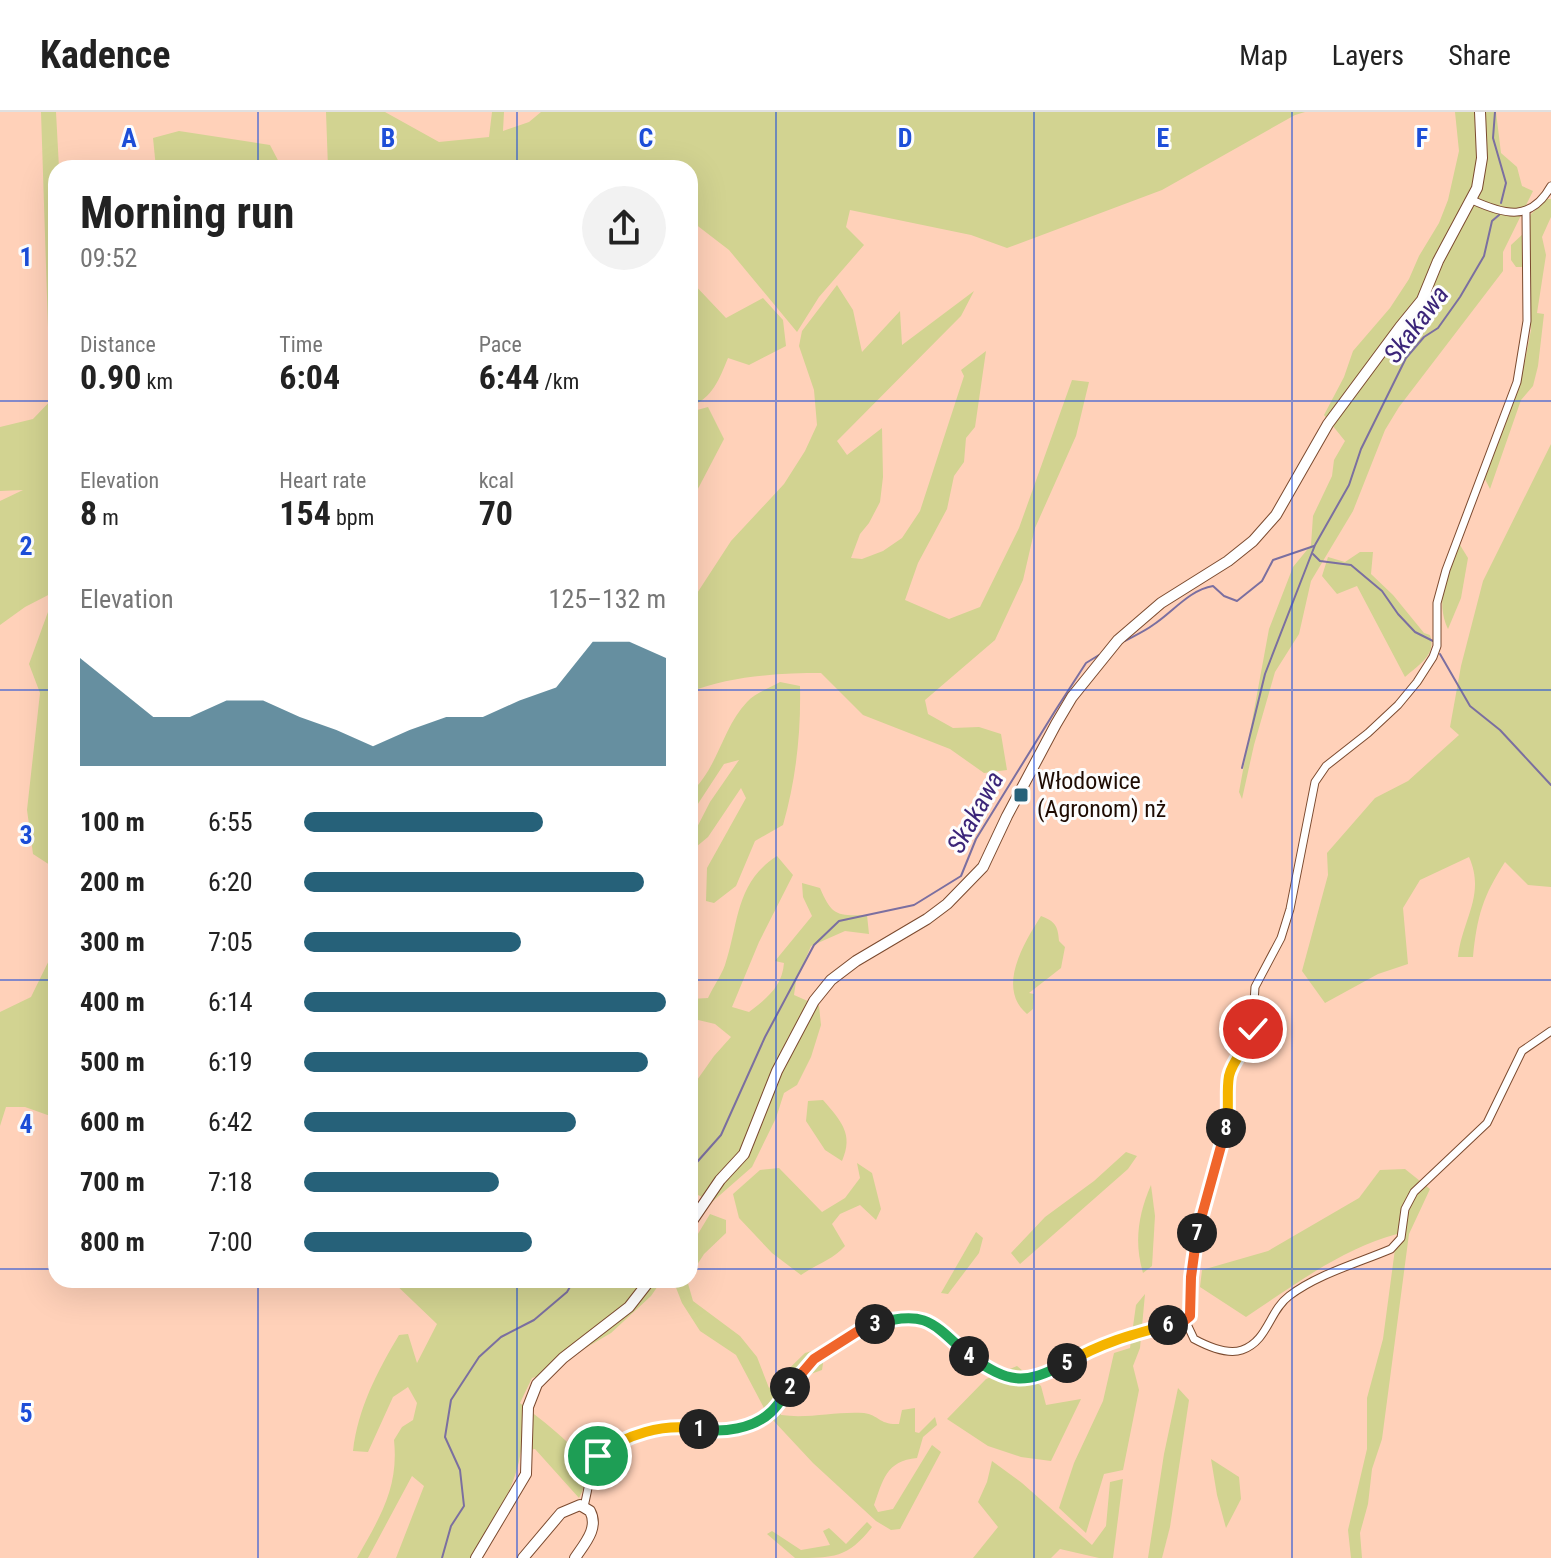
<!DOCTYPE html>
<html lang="en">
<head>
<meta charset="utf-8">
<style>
	body { margin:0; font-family:"Roboto Condensed",sans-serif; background:#f2f2f2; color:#222; height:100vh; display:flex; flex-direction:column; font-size:30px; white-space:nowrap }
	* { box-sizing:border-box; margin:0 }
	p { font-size:26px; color:#767676 }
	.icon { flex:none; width:44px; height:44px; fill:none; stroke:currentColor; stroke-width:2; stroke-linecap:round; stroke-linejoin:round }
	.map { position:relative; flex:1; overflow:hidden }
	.sheet { position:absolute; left:48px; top:48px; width:650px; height:1128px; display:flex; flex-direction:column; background:#fff; border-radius:24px; box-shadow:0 8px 32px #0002 }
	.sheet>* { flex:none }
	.pin { position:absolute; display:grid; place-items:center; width:68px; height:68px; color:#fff; margin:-34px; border:4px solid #fff; border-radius:50%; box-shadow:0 2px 8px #0007 }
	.km { position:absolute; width:40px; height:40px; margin:-20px; border-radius:50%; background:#222; color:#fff; font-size:22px; line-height:40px; text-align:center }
	.round { display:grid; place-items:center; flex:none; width:84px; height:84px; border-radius:42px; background:#f2f2f2 }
	.head { display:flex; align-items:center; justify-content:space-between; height:136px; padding:0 32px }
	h1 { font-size:44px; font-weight:700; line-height:60px }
	.stats { display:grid; grid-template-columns:repeat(3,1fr); gap:12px; height:136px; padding:8px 32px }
	.stats div { display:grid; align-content:center }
	.stats b { font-size:34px; font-weight:700 }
	.stats small { font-size:22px; font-weight:400 }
	.stats p { font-size:22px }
	.chart { height:224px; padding:16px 32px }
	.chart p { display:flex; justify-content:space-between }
	.chart svg { width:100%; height:144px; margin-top:8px; fill:#266179; opacity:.7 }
	ul { padding:0 32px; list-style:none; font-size:26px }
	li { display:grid; grid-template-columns:128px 96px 1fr; align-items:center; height:60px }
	li i { height:20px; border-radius:10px; background:#266179 }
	header { display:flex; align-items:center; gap:48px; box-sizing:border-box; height:112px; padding:0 40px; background:#fff; border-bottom:2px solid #e0e0e0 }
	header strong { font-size:38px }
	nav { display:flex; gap:44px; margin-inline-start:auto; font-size:28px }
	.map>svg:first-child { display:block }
	.green { fill:#d2d391 }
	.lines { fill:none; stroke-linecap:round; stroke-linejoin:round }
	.stream { stroke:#7b6fa0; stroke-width:2 }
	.street-casing { stroke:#7b4a2f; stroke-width:9 }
	.secondary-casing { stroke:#7b4a2f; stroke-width:12 }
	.street { stroke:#fff; stroke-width:7 }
	.secondary { stroke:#fff; stroke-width:10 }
	.split-1-casing { stroke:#fff; stroke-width:16 }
	.split-2-casing { stroke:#fff; stroke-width:16 }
	.split-3-casing { stroke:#fff; stroke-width:16 }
	.split-4-casing { stroke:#fff; stroke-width:16 }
	.split-5-casing { stroke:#fff; stroke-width:16 }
	.split-6-casing { stroke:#fff; stroke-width:16 }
	.split-7-casing { stroke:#fff; stroke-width:16 }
	.split-8-casing { stroke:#fff; stroke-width:16 }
	.split-9-casing { stroke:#fff; stroke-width:16 }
	.split-1 { stroke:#f5b400; stroke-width:10 }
	.split-2 { stroke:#22a559; stroke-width:10 }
	.split-3 { stroke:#f0652b; stroke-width:10 }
	.split-4 { stroke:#22a559; stroke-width:10 }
	.split-5 { stroke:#22a559; stroke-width:10 }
	.split-6 { stroke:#f5b400; stroke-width:10 }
	.split-7 { stroke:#f0652b; stroke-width:10 }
	.split-8 { stroke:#f0652b; stroke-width:10 }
	.split-9 { stroke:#f5b400; stroke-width:10 }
	.grid { fill:none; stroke:#1d4ed8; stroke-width:2; stroke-opacity:0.55 }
	.poi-dot { fill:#266179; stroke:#fdfdfd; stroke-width:3 }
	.labels { text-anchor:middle; stroke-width:6; stroke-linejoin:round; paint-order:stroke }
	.poi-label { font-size:24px; fill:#1e0b02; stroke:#fdfdfd; text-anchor:start }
	.water-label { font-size:26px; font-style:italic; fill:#3b2579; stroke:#fdfdfd }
	.grid-label { font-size:26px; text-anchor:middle; font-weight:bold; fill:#1d4ed8; stroke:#fdfdfd; stroke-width:6; stroke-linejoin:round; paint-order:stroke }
</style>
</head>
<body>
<header>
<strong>Kadence</strong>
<nav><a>Map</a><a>Layers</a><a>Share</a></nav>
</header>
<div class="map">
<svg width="1551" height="1446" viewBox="0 0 1551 1446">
	<rect width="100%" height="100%" fill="#ffd1b9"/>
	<g class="green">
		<polygon points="41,0 56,0 59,56 56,56 56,256 49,246"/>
		<polygon points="326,0 385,0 439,30 489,25 492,0 504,0 503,19 529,10 541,0 1305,0 1295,3 1162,78 1007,136 971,123 850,98 846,115 864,133 819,185 797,220 729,138 690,108 690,56 328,56"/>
		<polygon points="1455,0 1496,0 1501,41 1517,55 1522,74 1533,79 1503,140 1503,159 1399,295 1385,318 1353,399 1311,469 1299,522 1275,560 1254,633 1242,687 1239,680 1269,517 1293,455 1311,433 1313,404 1332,364 1334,348 1345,329 1324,303 1344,265 1353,239 1390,196 1409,167 1419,144 1439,111 1448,88 1459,39"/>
		<polygon points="179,19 270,33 282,56 156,56 153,26"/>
		<polygon points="1547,87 1551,87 1551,105 1542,125 1546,143 1537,201 1544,202 1538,254 1533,274 1521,288 1490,377 1483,363 1520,272 1525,248 1531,218 1527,155 1516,155 1511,148 1511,133 1524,121 1531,102"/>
		<path d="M690,168L726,206L763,186L783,208L786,234L749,253L728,246C719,268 713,285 690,295Z"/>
		<path d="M837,173L853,198L862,240L900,199L902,233L974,179L961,204L837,329L847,343L882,316L883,365L880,390L869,411L860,422L851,446L862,447L883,439L902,426L920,399L964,264L961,258L986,239L975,315L966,326L964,350L954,364L947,397L918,451L905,488L949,507L980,495L1019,416L1072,268L1089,270L1076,324L1035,416L1023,468L995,528L925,588L928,602L953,616L979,615L1001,622L1007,658L984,661L950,637L863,603L821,561C779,561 729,564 690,580V492L731,429L784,372L805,339L817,313L814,278L799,234L802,219Z"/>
		<polygon points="56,283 56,479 25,495 0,513 0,389 23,378 0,379 0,315 33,307"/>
		<polygon points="708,295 724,327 690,392 690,300"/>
		<path d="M1551,332V775L1528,773L1505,750C1483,784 1477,804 1473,845H1458C1462,808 1486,783 1469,745L1420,768L1403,796L1408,852L1378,862L1325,891L1302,859L1328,763L1327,741L1375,686L1408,669L1459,623L1450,615L1461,554L1483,469Z"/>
		<path d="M1460,433L1468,446L1461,486L1448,517C1435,491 1446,458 1460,433Z"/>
		<path d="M1360,440H1373L1371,462L1393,483L1424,521L1430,523C1437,543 1418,553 1405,565L1357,474L1337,482L1322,464L1328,445L1345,450Z"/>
		<polygon points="56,487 56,783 53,755 33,742 27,698 40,581 29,552 52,489"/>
		<path d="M780,570L800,574C801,622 796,667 783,713L755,729L736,774L714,791L706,789L707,756L746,686L741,676L708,725L696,735L691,727L710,690L739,648L724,652L690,704V681C718,657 722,616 747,590C755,581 770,576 780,570Z"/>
		<path d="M777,744L793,763L759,830L732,895L749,900C767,886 782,875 784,851L775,849L812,804L803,785L802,771L820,776C832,804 837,804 867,803L869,822L845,819L811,834L796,869L794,883L819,894L821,913L811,945L797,973L784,981L776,1006L752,1055L712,1090L690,1079V978L714,944L731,925L715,912L694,907C689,901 689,894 691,887L708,886C713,875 721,864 725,853C739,811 735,771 777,744Z"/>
		<path d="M1041,804C1055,809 1058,814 1059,829L1065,835L1061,856L1029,881L1034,882L1033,897L1027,902C996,876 1024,831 1041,804Z"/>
		<polygon points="56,834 56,1006 25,995 6,995 0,1014 0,900 31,885"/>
		<path d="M823,988C841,1009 854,1022 842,1049L825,1038L806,1009L808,989Z"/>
		<polygon points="1126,1040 1137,1044 1128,1057 1020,1152 1011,1141 1045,1105 1094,1069"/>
		<path d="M857,1051L872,1061L881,1097L876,1108L860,1093L840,1102L832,1112L845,1134C834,1147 815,1153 801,1163L772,1141L739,1106L733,1082L760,1058L779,1056L822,1100L845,1086L860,1066Z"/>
		<path d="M1405,1057L1430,1077L1409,1122L1382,1327L1372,1357L1368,1392L1360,1421L1362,1446H1351L1348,1418L1367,1337V1286L1383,1227L1397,1122C1341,1137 1293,1174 1246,1205L1200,1175L1202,1158L1268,1139L1359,1086L1380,1058Z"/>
		<path d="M1151,1073L1155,1104L1152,1154L1143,1161C1134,1130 1138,1103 1151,1073Z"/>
		<polygon points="710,1102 726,1108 726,1121 704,1142 690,1164 690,1135"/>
		<polygon points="976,1120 983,1126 979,1141 948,1182 941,1181"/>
		<path d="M391,1168H662L651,1184L611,1221L577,1241L556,1259L532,1266L520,1291C538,1306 578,1333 585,1355C588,1366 584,1377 579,1386L535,1337L521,1339C515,1376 497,1404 476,1435L479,1446H396L424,1374L412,1364L368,1446H357C380,1405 399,1376 394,1328L402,1315L413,1308L417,1291L408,1275L393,1285L368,1340L353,1339C358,1296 377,1260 399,1223L408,1222L417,1251L437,1212Z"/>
		<polygon points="673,1168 687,1168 693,1189 740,1224 757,1245 769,1276 805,1241 812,1239 824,1245 822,1258 791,1269 777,1290 765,1298 736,1243 700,1219 682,1191"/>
		<polygon points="1145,1182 1140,1236 1133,1254 1139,1278 1123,1358 1104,1362 1086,1421 1059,1396 1074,1351 1103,1289 1114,1241 1130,1236 1136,1193"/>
		<polygon points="1017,1254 1041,1274 1046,1293 1081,1287 1051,1349 1021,1345 988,1334 947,1307 986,1267"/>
		<polygon points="1178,1276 1189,1288 1170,1415 1162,1446 1148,1446 1164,1342"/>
		<path d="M915,1296V1320L919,1321L935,1305L937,1313L923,1325L917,1346C886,1349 883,1368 874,1393L878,1400L893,1397L932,1333L941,1340L900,1417L891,1418L876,1409L813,1351L771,1306L780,1299L781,1303C809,1307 836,1299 864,1301C879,1303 879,1313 899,1312L902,1298Z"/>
		<polygon points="1211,1347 1239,1365 1241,1387 1226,1416 1217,1383"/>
		<polygon points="992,1349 1022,1371 1092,1433 1106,1414 1110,1370 1123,1367 1113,1446 1099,1446 1060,1437 1051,1446 973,1446 998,1415 978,1390 987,1370"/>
		<path d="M867,1410L872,1415C848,1446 833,1446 795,1446L767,1422L772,1419L801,1438L830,1433L823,1419L829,1416L846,1432Z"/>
	</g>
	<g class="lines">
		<g class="stream">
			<polyline points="1495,0 1493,26 1506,71 1501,91"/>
			<polyline points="1313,442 1320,449 1351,453 1382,479 1398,502 1415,520 1433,529"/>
			<path d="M1125,529C1134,524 1145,519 1153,513C1173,500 1189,478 1213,474L1224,484L1237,489L1262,469L1273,448L1314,434"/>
			<polyline points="1440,542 1470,594 1500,618 1551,673"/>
			<polyline points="1242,656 1265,562 1315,433 1349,373 1361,337 1406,246 1424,225 1438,216 1460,185 1484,144 1492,109 1499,103"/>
			<polyline points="690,1058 721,1023 765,925 814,833 839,809 914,793 961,764 976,727 1055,599 1086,551 1099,543"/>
			<polyline points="442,1446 451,1414 464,1394 460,1358 445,1325 451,1288 479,1245 501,1225 534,1208 567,1180 574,1168"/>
		</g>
		<defs>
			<g id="street">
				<path d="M1472,88C1505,103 1531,110 1551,74"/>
				<path d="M1185,1208L1194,1227C1207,1234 1227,1243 1242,1238C1268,1229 1269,1199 1289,1184C1318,1162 1358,1151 1391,1137L1401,1126L1405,1097L1414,1080L1487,1011L1522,939L1551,919"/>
				<path d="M584,1394C590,1373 589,1348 610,1335C626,1326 648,1317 667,1316C701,1314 730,1323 762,1306C781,1297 788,1275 801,1260C825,1231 870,1208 907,1205C932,1203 949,1228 967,1242C977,1252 990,1258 1003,1263C1009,1266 1014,1269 1021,1268C1056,1265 1082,1237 1115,1227C1133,1222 1178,1216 1190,1204L1196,1128L1230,999L1229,965L1252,922L1255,875L1281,826L1290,797L1315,670L1326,654L1368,621L1398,593L1417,570L1433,545L1437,534V491L1446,458L1517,270L1527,209L1526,100"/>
			</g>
			<g id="secondary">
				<polyline points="690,1112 720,1068 744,1042 777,959 814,889 831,868 856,849 927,807 947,792 983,755 1007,704 1056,612 1072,585 1118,528 1161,491 1228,449 1253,429 1276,403 1328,312 1400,215 1422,188 1438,149 1477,76 1482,46 1480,0"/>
				<polyline points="476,1446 526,1362 528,1295 537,1272 563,1246 629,1195 650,1168"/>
				<path d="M523,1446L561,1401L580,1393L590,1399C599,1416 585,1431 575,1446"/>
			</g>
		</defs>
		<use href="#street" class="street-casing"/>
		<use href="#secondary" class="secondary-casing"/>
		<use href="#street" class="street"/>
		<use href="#secondary" class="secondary"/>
	</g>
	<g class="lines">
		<defs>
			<path id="split-1" d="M598,1344C626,1322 663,1311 699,1317"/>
			<path id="split-2" d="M699,1317C723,1321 753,1317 771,1300C779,1293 784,1283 790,1275"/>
			<polyline id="split-3" points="790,1275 814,1247 866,1214 875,1212"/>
			<path id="split-4" d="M875,1212C926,1197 933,1211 969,1244"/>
			<path id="split-5" d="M969,1244C1010,1271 1022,1274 1067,1251"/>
			<path id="split-6" d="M1067,1251C1101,1231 1130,1223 1168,1213"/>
			<polyline id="split-7" points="1168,1213 1185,1208 1190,1204 1191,1165 1197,1121"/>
			<polyline id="split-8" points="1197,1121 1226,1016"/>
			<path id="split-9" d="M1226,1016C1230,998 1226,981 1229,964C1233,946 1249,934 1253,917"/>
		</defs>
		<use href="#split-1" class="split-1-casing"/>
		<use href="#split-2" class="split-2-casing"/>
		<use href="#split-3" class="split-3-casing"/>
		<use href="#split-4" class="split-4-casing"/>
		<use href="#split-5" class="split-5-casing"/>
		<use href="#split-6" class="split-6-casing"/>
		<use href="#split-7" class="split-7-casing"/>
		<use href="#split-8" class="split-8-casing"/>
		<use href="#split-9" class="split-9-casing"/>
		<use href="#split-1" class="split-1"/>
		<use href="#split-2" class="split-2"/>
		<use href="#split-3" class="split-3"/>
		<use href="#split-4" class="split-4"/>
		<use href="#split-5" class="split-5"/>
		<use href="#split-6" class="split-6"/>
		<use href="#split-7" class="split-7"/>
		<use href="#split-8" class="split-8"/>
		<use href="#split-9" class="split-9"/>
	</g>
	<path class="grid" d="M258,0V56M517,0V56M776,0V1446M1034,0V1446M1292,0V1446M0,289H56M690,289H1551M0,578H56M690,578H1551M0,868H56M690,868H1551M0,1157H56M690,1157H1551M258,1168V1446M517,1168V1446"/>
	<rect class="poi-dot" x="1013" y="675" width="16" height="16" rx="4"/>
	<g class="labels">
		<g class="poi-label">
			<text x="1037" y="677">Włodowice<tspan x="1037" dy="28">(Agronom) nż</tspan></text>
		</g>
		<g class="water-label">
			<text transform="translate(1416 212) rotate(-53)" y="9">Skakawa</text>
			<text transform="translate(975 700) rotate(-61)" y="9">Skakawa</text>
		</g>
	</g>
	<g class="grid-label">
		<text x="129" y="35">A</text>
		<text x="388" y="35">B</text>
		<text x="646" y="35">C</text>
		<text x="905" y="35">D</text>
		<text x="1163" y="35">E</text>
		<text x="1422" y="35">F</text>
		<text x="26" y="154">1</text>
		<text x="26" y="443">2</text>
		<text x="26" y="732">3</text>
		<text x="26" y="1021">4</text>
		<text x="26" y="1310">5</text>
	</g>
</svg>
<div class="pin" style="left:598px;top:1344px;background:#1e9e55"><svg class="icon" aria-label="arrive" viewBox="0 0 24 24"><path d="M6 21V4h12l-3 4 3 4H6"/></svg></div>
<div class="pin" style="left:1253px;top:917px;background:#d93025"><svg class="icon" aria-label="check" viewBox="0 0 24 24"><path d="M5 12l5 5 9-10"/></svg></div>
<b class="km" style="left:699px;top:1317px">1</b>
<b class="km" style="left:790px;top:1275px">2</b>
<b class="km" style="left:875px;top:1212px">3</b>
<b class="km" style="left:969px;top:1244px">4</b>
<b class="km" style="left:1067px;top:1251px">5</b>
<b class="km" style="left:1168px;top:1213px">6</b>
<b class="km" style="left:1197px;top:1121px">7</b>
<b class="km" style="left:1226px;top:1016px">8</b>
<section class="sheet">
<div class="head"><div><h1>Morning run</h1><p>09:52</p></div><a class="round"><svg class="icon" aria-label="share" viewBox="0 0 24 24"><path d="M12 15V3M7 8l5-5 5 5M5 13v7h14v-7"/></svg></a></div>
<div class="stats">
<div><p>Distance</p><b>0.90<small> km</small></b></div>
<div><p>Time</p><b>6:04</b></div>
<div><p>Pace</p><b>6:44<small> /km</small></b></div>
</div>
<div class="stats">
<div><p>Elevation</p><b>8<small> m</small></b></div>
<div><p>Heart rate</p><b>154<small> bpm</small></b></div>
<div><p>kcal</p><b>70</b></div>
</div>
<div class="chart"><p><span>Elevation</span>125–132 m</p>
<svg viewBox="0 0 160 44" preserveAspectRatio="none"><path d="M0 44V11L10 20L20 29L30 29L40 24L50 24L60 29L70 33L80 38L90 33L100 29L110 29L120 24L130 20L140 6L150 6L160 11V44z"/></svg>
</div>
<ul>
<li><b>100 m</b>6:55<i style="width:66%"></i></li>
<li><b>200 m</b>6:20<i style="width:94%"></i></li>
<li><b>300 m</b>7:05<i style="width:60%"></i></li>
<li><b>400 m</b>6:14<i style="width:100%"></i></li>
<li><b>500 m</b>6:19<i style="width:95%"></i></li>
<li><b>600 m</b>6:42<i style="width:75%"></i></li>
<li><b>700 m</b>7:18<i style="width:54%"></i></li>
<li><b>800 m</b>7:00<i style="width:63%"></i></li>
</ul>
</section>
</div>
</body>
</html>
